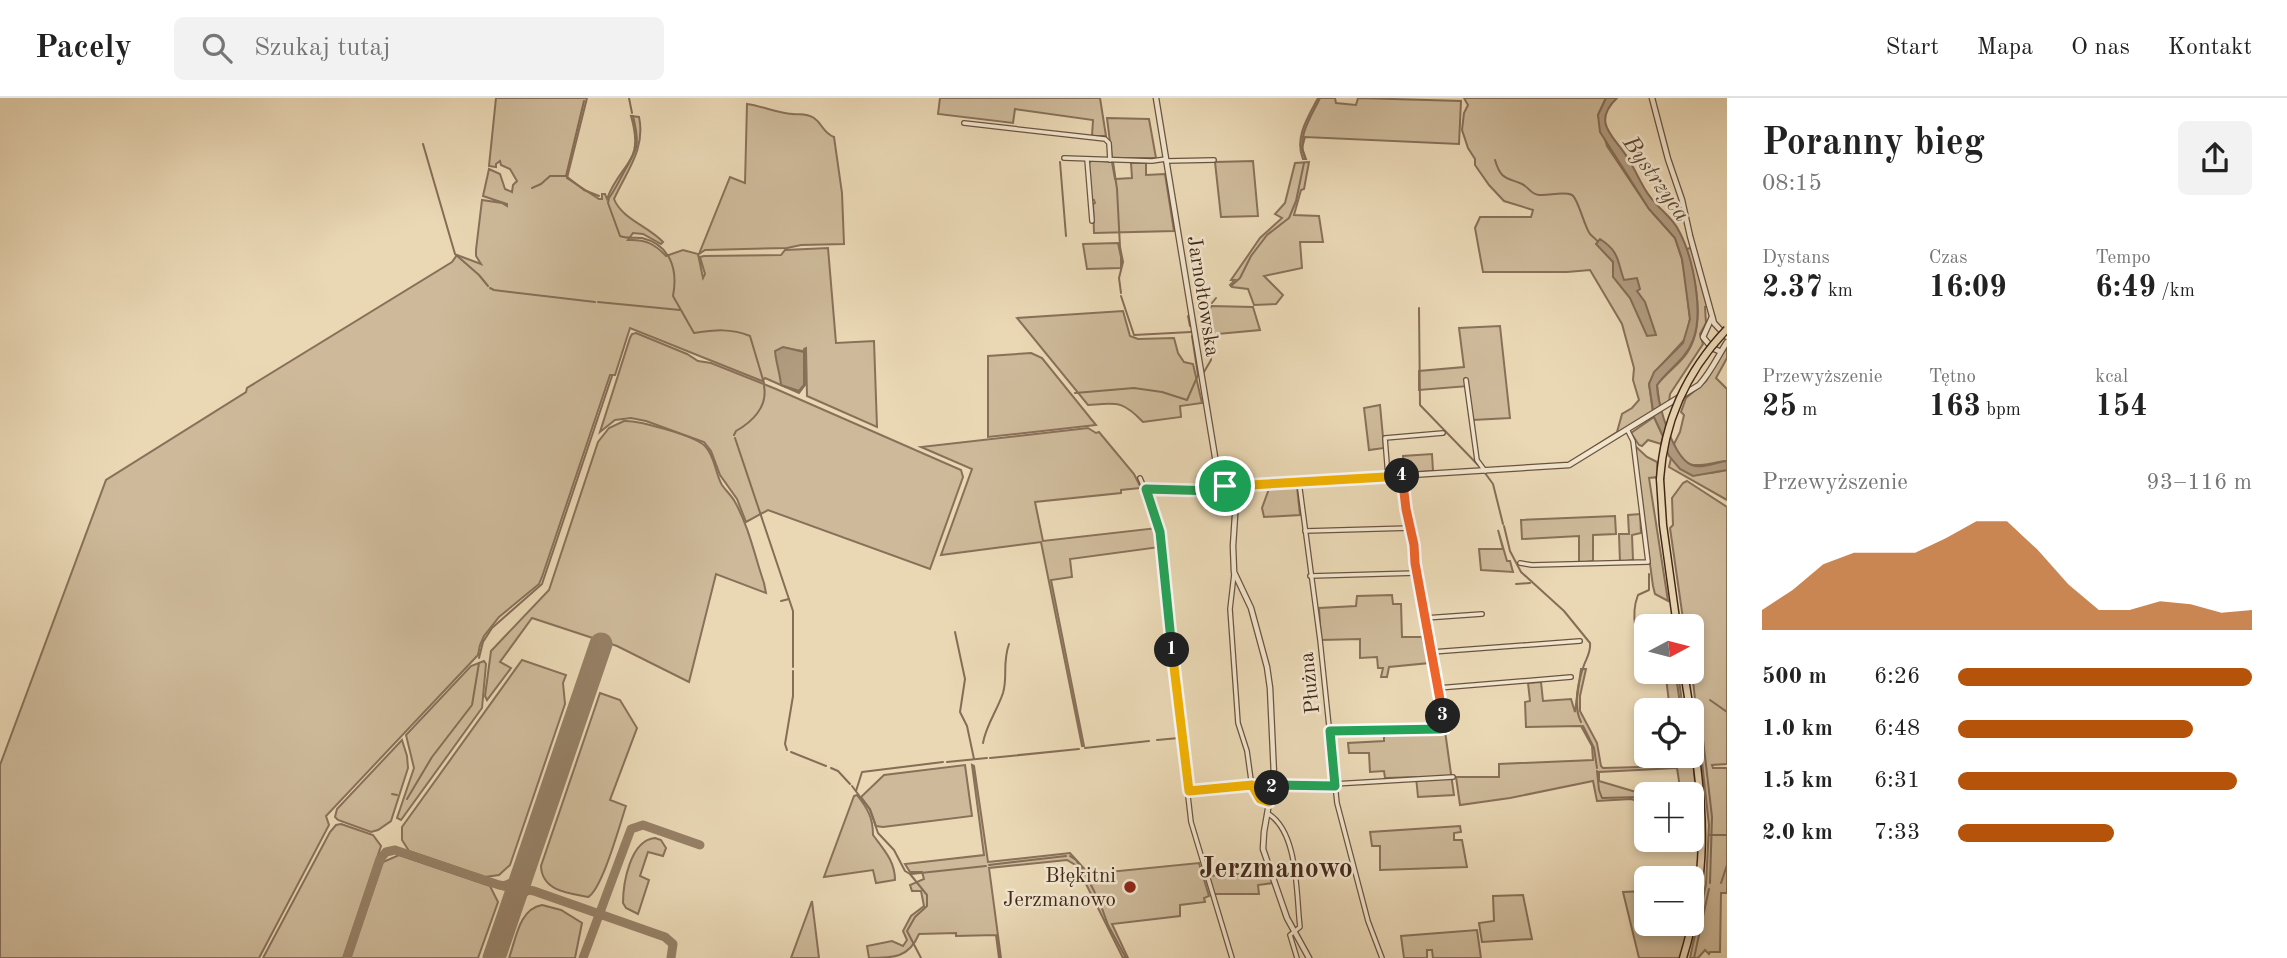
<!DOCTYPE html>
<html lang="pl">
<head>
<meta charset="utf-8">
<style>
	body { margin:0; font-family:"Old Standard TT",serif; background:#f2f2f2; color:#222; height:100vh; display:flex; flex-direction:column; font-size:26px; white-space:nowrap }
	* { box-sizing:border-box; margin:0 }
	p { font-size:23px; color:#767676 }
	.icon { flex:none; width:38px; height:38px; fill:none; stroke:currentColor; stroke-width:2; stroke-linecap:round; stroke-linejoin:round }
	.map { position:relative; flex:1; overflow:hidden }
	.side { display:flex; flex-direction:column; background:#fff; width:560px }
	.side>* { flex:none }
	.needle { width:46px; rotate:83deg }
	.fabs { position:absolute; left:1634px; top:516px; display:grid; gap:14px }
	.fabs a { display:grid; place-items:center; width:70px; height:70px; border-radius:10px; background:#fff; box-shadow:0 4px 10px #0003; font-size:35px }
	.pin { position:absolute; display:grid; place-items:center; width:60px; height:60px; color:#fff; margin:-30px; border:4px solid #fff; border-radius:50%; box-shadow:0 2px 7px #0007 }
	.km { position:absolute; width:35px; height:35px; margin:-18px; border-radius:50%; background:#222; color:#fff; font-size:19px; line-height:35px; text-align:center }
	.round { display:grid; place-items:center; flex:none; width:74px; height:74px; border-radius:10px; background:#f2f2f2 }
	.head { display:flex; align-items:center; justify-content:space-between; height:119px; padding:0 35px }
	h1 { font-size:38px; font-weight:600; line-height:52px }
	.metrics { display:grid; grid-template-columns:repeat(3,1fr); gap:10px; height:119px; padding:7px 35px }
	.metrics div { display:grid; align-content:center }
	.metrics b { font-size:30px; font-weight:600 }
	.metrics small { font-size:19px; font-weight:400 }
	.metrics p { font-size:19px }
	.chart { height:196px; padding:14px 35px }
	.chart p { display:flex; justify-content:space-between }
	.chart svg { width:100%; height:126px; margin-top:7px; fill:#b45309; opacity:.7 }
	ul { padding:0 35px; list-style:none; font-size:23px }
	li { display:grid; grid-template-columns:112px 84px 1fr; align-items:center; height:52px }
	li i { height:18px; border-radius:9px; background:#b45309 }
	header { display:flex; align-items:center; gap:42px; box-sizing:border-box; height:98px; padding:0 35px; background:#fff; border-bottom:2px solid #e0e0e0 }
	header strong { font-size:33px }
	nav { display:flex; gap:38px; margin-inline-start:auto; font-size:24px }
	.search { width:490px; height:63px; background:#f2f2f2; display:flex; align-items:center; gap:18px; box-sizing:border-box; padding:0 24px; border-radius:10px; color:#767676; font-size:26px }
	main { display:flex; flex:1; min-height:0 }
	.map>svg:first-child { display:block }
	.green { fill:#ceba9a; stroke:#887059; stroke-width:2; fill-rule:evenodd }
	.water { fill:#b19c80; stroke:#856d56; stroke-width:2 }
	.lines { fill:none; stroke-linecap:round; stroke-linejoin:round }
	.stream { stroke:#856d56; stroke-width:2 }
	.taxiway { stroke:#968066; stroke-width:9 }
	.runway { stroke:#968066; stroke-width:23 }
	.minor-casing { stroke:#6d533f; stroke-width:6 }
	.tertiary-casing { stroke:#6d533f; stroke-width:7 }
	.primary-casing { stroke:#432718; stroke-width:9 }
	.minor { stroke:#f1e6cf; stroke-width:3.5 }
	.tertiary { stroke:#f1e6cf; stroke-width:4.5 }
	.primary { stroke:#ead8b5; stroke-width:6 }
	.primary-bridge-casing { stroke:#432718; stroke-width:9; stroke-linecap:butt }
	.primary-bridge { stroke:#ead8b5; stroke-width:6 }
	.split-1-casing { stroke:#fff; stroke-width:14 }
	.split-2-casing { stroke:#fff; stroke-width:14 }
	.split-3-casing { stroke:#fff; stroke-width:14 }
	.split-4-casing { stroke:#fff; stroke-width:14 }
	.split-5-casing { stroke:#fff; stroke-width:14 }
	.split-1 { stroke:#22a559; stroke-width:9 }
	.split-2 { stroke:#f5b400; stroke-width:9 }
	.split-3 { stroke:#22a559; stroke-width:9 }
	.split-4 { stroke:#f0652b; stroke-width:9 }
	.split-5 { stroke:#f5b400; stroke-width:9 }
	.poi-dot { fill:#8f2418; stroke:#f1e6cf; stroke-width:2.5 }
	.labels { text-anchor:middle; stroke-width:5; stroke-linejoin:round; paint-order:stroke }
	.street-label { font-size:21px; fill:#432718; stroke:#f1e6cf }
	.poi-label { font-size:21px; fill:#432718; stroke:#f1e6cf; text-anchor:end }
	.water-label { font-size:23px; font-style:italic; fill:#644a37; stroke:#f1e6cf }
	.district-label { font-size:28px; font-weight:bold; fill:#432718; stroke:#f1e6cf }
</style>
</head>
<body>
<header>
<strong>Pacely</strong>
<div class="search"><svg class="icon" aria-label="search" viewBox="0 0 24 24"><circle cx="10" cy="10" r="6"/><path d="M15 15l6 6"/></svg>Szukaj tutaj</div>
<nav><a>Start</a><a>Mapa</a><a>O nas</a><a>Kontakt</a></nav>
</header>
<main>
<div class="map">
<svg width="1727" height="860" viewBox="0 0 1727 860">
	<rect width="100%" height="100%" fill="#ead8b5"/>
	<filter id="stains"><feTurbulence type="fractalNoise" baseFrequency=".00286" numOctaves="4"/><feColorMatrix values="0 0 0 0 .2 0 0 0 0 .09 0 0 0 0 .02 0 0 0 .5 -.17"/></filter>
	<radialGradient id="worn" r=".72"><stop offset=".6" stop-color="#630" stop-opacity="0"/><stop offset="1" stop-color="#630" stop-opacity=".3"/></radialGradient>
	<g class="green">
		<path d="M496,0H587L567,80L599,101H602V96H605L607,101C621,63 645,66 631,18L639,19C646,51 626,74 614,101C622,121 648,128 663,144L661,146L643,136L633,135L628,142C645,141 655,146 666,158L683,152L698,156L703,180L705,176L700,159L704,158L781,157L785,152L828,150L836,245L874,243L877,329L807,298L806,250L804,251L805,287L799,295L765,280L762,283L630,230L615,277H610L542,479L539,486L499,519L484,538L480,547L478,557L326,718L329,727L259,860H0V667L106,382L246,294L247,290L452,164L457,157L481,166L476,158V152L482,102L502,105L507,108V106L483,98L489,71L500,76L505,91L512,94L513,87L517,83L510,71L501,67L500,63L496,66V69L489,68ZM785,250L803,253L804,287L791,290L785,289L779,273Z"/>
		<polygon points="940,0 1100,0 1106,38 1092,38 1093,22 1015,11 1013,25 938,16"/>
		<path d="M1318,0H1335L1336,5L1356,7L1358,0L1461,3L1459,46L1305,39L1302,50L1306,61H1303C1294,40 1308,19 1318,0Z"/>
		<polygon points="1464,0 1606,0 1598,17 1607,48 1649,111 1675,140 1682,161 1685,178 1690,221 1686,240 1655,274 1649,286 1653,314 1570,364 1617,334 1622,316 1632,310 1639,302 1633,282 1634,270 1622,226 1590,172 1567,174 1483,174 1475,130 1480,119 1531,119 1533,112 1504,103 1489,87 1475,67 1475,61 1468,50 1462,32 1464,15 1468,7"/>
		<path d="M747,6C762,8 778,15 792,16C801,17 806,15 814,20C823,26 822,34 834,39L842,95L844,146L801,147L787,150L705,152L699,156L730,79L745,85Z"/>
		<polygon points="1107,20 1149,21 1156,60 1112,60"/>
		<polygon points="1092,62 1112,64 1115,81 1132,80 1131,65 1146,65 1146,77 1165,76 1174,133 1094,135 1093,106 1095,105 1094,102 1091,101 1088,66"/>
		<polygon points="1253,63 1258,118 1221,119 1215,64"/>
		<polygon points="1309,64 1304,91 1301,92 1294,117 1319,118 1323,144 1300,144 1302,170 1264,178 1283,197 1276,206 1254,207 1248,191 1232,189 1230,187 1235,182 1231,182 1260,140 1282,120 1275,116 1285,105 1295,65"/>
		<polygon points="1118,145 1121,159 1121,170 1087,171 1083,146"/>
		<path d="M1691,150L1708,208L1705,209L1706,225L1700,236L1703,246L1670,296L1669,304L1660,310L1657,287C1666,275 1679,267 1687,255C1706,227 1696,181 1686,151Z"/>
		<polygon points="1211,208 1253,209 1260,232 1207,237 1207,221"/>
		<path d="M1123,213L1130,238L1138,241L1174,240L1178,255L1184,264L1193,266L1202,305L1180,308L1181,319L1143,324C1122,302 1117,305 1088,307L1017,220Z"/>
		<polygon points="1500,228 1510,320 1473,322 1468,288 1419,292 1419,273 1464,269 1459,230"/>
		<polygon points="636,235 687,256 698,263 711,265 776,291 961,372 963,379 930,471 768,412 746,424 737,401 720,377 711,353 704,344 646,323 631,320 615,322 600,334 630,240 632,236"/>
		<path d="M1727,248V260L1716,280L1727,291V363C1702,365 1686,378 1674,346L1680,334L1684,317L1681,314L1686,300L1706,283Z"/>
		<polygon points="1031,255 1042,260 1096,327 988,339 988,258"/>
		<polygon points="1380,307 1384,350 1369,352 1364,310"/>
		<polygon points="1654,319 1663,338 1661,346 1648,342 1642,348 1639,347 1631,335"/>
		<path d="M624,323C638,322 695,338 705,348C715,358 715,375 722,387C726,393 732,398 735,404C749,429 755,459 764,485L766,495L716,476L689,584L617,548L532,520L500,564L511,570L487,602L485,598L491,553L549,492L598,344L609,330Z"/>
		<polygon points="1088,330 1096,335 1099,334 1134,376 1141,390 1121,392 1121,395 1035,404 1043,443 1157,430 1160,449 1070,461 1072,479 1051,482 1084,648 1082,648 1041,444 941,457 972,371 921,349"/>
		<polygon points="1634,347 1647,359 1657,364 1658,379 1649,380 1668,503 1655,496 1653,488"/>
		<polygon points="1432,356 1433,373 1404,375 1403,358"/>
		<path d="M1671,360C1687,380 1704,377 1727,372V402L1669,369Z"/>
		<polygon points="1687,383 1727,409 1727,666 1712,667 1713,670 1727,670 1727,795 1721,795 1720,854 1710,854 1709,856 1705,852 1698,860 1690,860 1706,786 1709,727 1692,574 1692,528 1684,528 1670,430 1673,427 1672,400 1683,385"/>
		<polygon points="1294,387 1297,389 1300,417 1264,419 1262,410 1270,388"/>
		<polygon points="1640,416 1641,435 1632,437 1633,462 1620,464 1619,436 1629,436 1628,417"/>
		<polygon points="1615,418 1616,436 1593,437 1593,463 1579,465 1579,438 1522,441 1521,422"/>
		<polygon points="1498,432 1507,463 1510,463 1513,474 1481,472 1479,451 1503,451"/>
		<polygon points="1392,497 1393,506 1401,506 1402,539 1422,539 1429,565 1389,569 1387,579 1381,579 1383,570 1378,570 1377,559 1360,560 1360,541 1321,542 1319,510 1356,508 1357,498"/>
		<polygon points="522,562 566,577 563,585 565,606 510,767 499,777 485,779 409,753 402,742 402,729"/>
		<polygon points="484,563 486,566 482,610 401,722 397,720 414,670 406,637 471,568"/>
		<polygon points="1581,571 1586,571 1580,598 1580,613 1597,645 1601,668 1603,670 1677,668 1676,658 1692,658 1692,654 1700,733 1692,731 1692,696 1681,696 1677,670 1599,674 1599,683 1636,694 1647,700 1647,706 1631,701 1597,703 1593,683 1510,700 1460,707 1456,679 1499,679 1499,666 1593,662 1592,648 1581,628 1526,629 1525,604 1530,603 1528,585 1541,584 1543,603 1571,601 1575,614"/>
		<polygon points="1664,574 1678,574 1683,612 1670,612 1666,580 1663,577"/>
		<path d="M600,595L620,602L637,630L610,702L626,708C620,726 602,792 588,799C568,795 542,793 541,768Z"/>
		<polygon points="1445,633 1454,697 1418,699 1416,679 1385,680 1384,673 1370,674 1369,655 1349,655 1348,645 1384,643 1384,634"/>
		<polygon points="402,642 407,658 408,670 391,723 378,732 371,734 338,722 335,719 337,711"/>
		<polygon points="965,667 972,718 883,729 876,728 870,711 861,699 884,677"/>
		<path d="M972,667L974,668L988,764L1070,755L1089,776L1199,765L1209,798L1204,800L1205,804L1180,807V818L1112,826L1128,860H1123L1077,768L1067,762L989,770L1001,860H999L996,837L956,838V835L919,836C909,860 893,860 869,860L867,848L892,843L903,848L907,842L903,833L911,818L924,808L921,793H912L910,787L924,781L922,774H910L905,766L984,757Z"/>
		<path d="M857,697C868,711 873,720 873,737C884,752 895,763 895,782L876,785L873,772L824,779L854,698Z"/>
		<polygon points="341,726 373,737 381,748 343,860 263,860 330,734 336,727"/>
		<polygon points="1460,728 1461,734 1454,735 1454,742 1462,742 1467,769 1380,772 1380,748 1372,748 1370,734"/>
		<path d="M655,740L661,742L666,750L663,758L648,754L640,778L649,782L638,816L626,810L623,805C623,786 630,742 655,740Z"/>
		<polygon points="399,757 490,788 498,804 478,860 350,860 383,764"/>
		<polygon points="1269,774 1273,785 1258,787 1259,796 1214,796 1208,778"/>
		<polygon points="1647,793 1647,826 1691,826 1680,860 1639,860 1623,794"/>
		<polygon points="1523,797 1532,841 1482,844 1479,825 1494,823 1493,798"/>
		<polygon points="812,803 819,860 791,860"/>
		<path d="M542,807L561,812L582,825L575,860H509C516,841 519,811 542,807Z"/>
		<polygon points="1477,832 1481,860 1433,860 1432,852 1427,852 1427,860 1404,860 1401,838"/>
	</g>
	<g class="water">
		<path d="M1606,0H1617C1591,25 1614,38 1627,59C1636,72 1641,88 1651,100C1660,112 1673,120 1679,133C1693,159 1704,214 1693,242C1685,263 1669,270 1657,287C1657,305 1674,365 1695,368C1705,370 1717,364 1727,363V372L1693,378L1680,371L1669,358L1666,350V345L1654,319L1649,286L1654,274L1683,245L1690,221L1682,161L1675,140L1649,111L1600,34L1598,17Z"/>
		<path d="M1600,141C1620,154 1617,163 1624,182L1637,180L1640,191L1637,193L1645,204L1656,237L1647,238L1630,200L1613,179V164L1596,146Z"/>
		<path d="M783,249L804,254V287L799,293L781,287C780,275 776,265 775,253Z"/>
	</g>
	<g class="lines">
		<g class="stream">
			<polyline points="629,0 632,15"/>
			<path d="M633,18C640,47 638,50 624,74C619,83 615,92 609,100L608,105L620,138C627,141 634,139 642,140C671,147 678,172 673,198L694,235C714,232 731,230 750,238L764,285"/>
			<polyline points="423,46 455,156 479,177 488,188"/>
			<path d="M1305,60C1296,39 1311,19 1320,0"/>
			<path d="M1495,62C1501,82 1506,79 1522,86C1529,89 1530,96 1539,97C1549,98 1563,93 1572,97C1578,100 1584,128 1590,136C1591,137 1598,143 1598,144"/>
			<polyline points="1060,64 1066,138"/>
			<polyline points="1113,64 1117,91 1120,149 1123,164 1119,180 1121,195"/>
			<polyline points="566,78 584,3"/>
			<polyline points="532,90 541,86 550,78 566,78 584,92 599,98"/>
			<polyline points="1231,188 1240,180 1251,158 1267,137 1289,120 1296,103 1304,65"/>
			<polyline points="490,190 494,192 595,204"/>
			<polyline points="1121,198 1134,237 1191,234"/>
			<polyline points="598,204 680,212"/>
			<polyline points="1212,205 1216,200"/>
			<polyline points="1419,210 1420,307 1478,367"/>
			<polyline points="1188,218 1190,228"/>
			<path d="M1204,274L1211,262C1209,242 1203,228 1210,208"/>
			<polyline points="1075,295 1134,290 1162,294 1187,302 1198,277 1192,238"/>
			<path d="M734,337L736,333C752,324 768,309 764,288"/>
			<polyline points="735,340 793,513 793,569"/>
			<polyline points="1485,375 1493,386 1503,426"/>
			<path d="M1504,428L1510,453L1521,474L1564,513L1590,545C1591,554 1587,559 1584,567C1578,584 1573,608 1581,624"/>
			<polyline points="1516,486 1530,485"/>
			<polyline points="781,503 789,501"/>
			<polyline points="955,534 965,581 960,614 967,628 974,661"/>
			<polyline points="479,560 483,544 492,530 542,486 612,278"/>
			<path d="M1647,560C1636,543 1630,517 1638,497L1649,492V476"/>
			<polyline points="1662,574 1677,585 1681,612"/>
			<polyline points="1710,602 1727,614"/>
			<polyline points="1700,615 1712,719 1710,785"/>
			<polyline points="1583,628 1594,650 1597,670"/>
			<polyline points="1157,642 1179,640"/>
			<path d="M983,645C986,627 997,613 1003,595C1008,578 1002,566 1009,546"/>
			<polyline points="1085,650 1149,643"/>
			<polyline points="787,652 785,646 793,598 793,573"/>
			<polyline points="791,654 826,668"/>
			<polyline points="990,660 1079,651"/>
			<polyline points="947,664 987,660"/>
			<polyline points="831,670 838,673 850,686"/>
			<polyline points="1597,673 1599,692 1602,700 1640,699 1647,703"/>
			<polyline points="852,688 870,712 878,735 894,752 905,773 910,776 927,797 927,808 915,819 907,833 921,860"/>
			<polyline points="856,693 862,674 943,664"/>
			<polyline points="392,696 397,697"/>
			<polyline points="407,701 432,659 472,607 479,565"/>
			<polyline points="1710,737 1727,737"/>
			<polyline points="1070,758 1076,762 1084,774"/>
			<polyline points="989,767 1066,758"/>
			<polyline points="911,776 986,768"/>
			<polyline points="1086,777 1100,805 1108,827 1126,860"/>
			<polyline points="1721,785 1727,767"/>
			<polyline points="1694,860 1709,791"/>
		</g>
		<g class="taxiway">
			<polyline points="504,788 516,783 524,772"/>
			<polyline points="510,812 517,799 527,793"/>
			<polyline points="347,860 380,761 386,754 395,752 499,787 534,793 665,839 673,846 671,860"/>
			<polyline points="583,860 631,731 643,727 700,747"/>
		</g>
		<polyline class="runway" points="494,860 601,546"/>
		<defs>
			<g id="minor">
				<polyline points="964,25 1105,41 1109,45 1110,62"/>
				<polyline points="1064,60 1152,63 1166,61"/>
				<polyline points="1087,61 1092,123"/>
				<polyline points="1166,63 1214,62"/>
				<polyline points="1466,282 1477,362 1485,373"/>
				<polyline points="1388,379 1385,340 1443,335"/>
				<polyline points="1140,380 1158,422 1162,445 1168,525 1191,724 1232,860"/>
				<polyline points="1299,384 1320,542 1337,705 1368,823 1382,860"/>
				<polyline points="1146,391 1217,392 1225,388"/>
				<polyline points="1305,433 1411,430"/>
				<polyline points="1520,465 1532,467 1648,464 1633,343 1628,333"/>
				<polyline points="1234,476 1230,511 1238,625 1247,653 1251,682 1260,701 1269,704"/>
				<polyline points="1310,478 1417,475"/>
				<polyline points="1425,520 1482,516"/>
				<polyline points="1432,554 1580,543"/>
				<polyline points="1438,590 1571,579"/>
				<path d="M1330,633L1445,630C1444,607 1436,583 1433,560C1423,499 1408,439 1403,378"/>
				<polyline points="1334,686 1453,679"/>
				<polyline points="1273,687 1335,688"/>
				<polyline points="1189,693 1252,687"/>
				<path d="M1267,715C1299,733 1296,797 1300,829L1290,837L1297,860"/>
			</g>
			<g id="tertiary">
				<polyline points="1156,0 1217,371 1222,385 1233,395"/>
				<polyline points="1652,0 1668,61 1682,102 1690,138 1714,225 1727,239"/>
				<polyline points="1712,219 1703,239 1712,250 1719,253"/>
				<path d="M1233,395L1242,389L1250,387L1569,367L1699,287C1711,274 1718,258 1727,244"/>
				<polyline points="1233,395 1236,402 1233,448 1234,474 1251,510 1267,569 1270,590 1274,677 1264,734 1263,751 1287,820 1309,860"/>
			</g>
			<g id="primary">
				<polyline points="1660,381 1663,427 1677,528"/>
				<polyline points="1684,574 1690,612"/>
				<path d="M1683,860C1708,778 1705,714 1692,631"/>
			</g>
		</defs>
		<use href="#minor" class="minor-casing"/>
		<use href="#tertiary" class="tertiary-casing"/>
		<use href="#primary" class="primary-casing"/>
		<use href="#minor" class="minor"/>
		<use href="#tertiary" class="tertiary"/>
		<use href="#primary" class="primary"/>
		<defs>
			<path id="primary-bridge" d="M1660,381C1664,323 1687,273 1727,231"/>
		</defs>
		<use href="#primary-bridge" class="primary-bridge-casing"/>
		<use href="#primary-bridge" class="primary-bridge"/>
	</g>
	<g class="lines">
		<defs>
			<polyline id="split-1" points="1172,552 1160,434 1146,391 1217,393 1225,388"/>
			<polyline id="split-2" points="1172,552 1189,693 1252,687 1260,701 1269,704 1272,690"/>
			<polyline id="split-3" points="1272,690 1273,687 1335,688 1330,633 1441,631 1445,630 1443,618"/>
			<polyline id="split-4" points="1402,378 1406,411 1414,447 1415,465 1443,618"/>
			<polyline id="split-5" points="1225,388 1233,395 1243,388 1250,387 1402,378"/>
		</defs>
		<use href="#split-1" class="split-1-casing"/>
		<use href="#split-2" class="split-2-casing"/>
		<use href="#split-3" class="split-3-casing"/>
		<use href="#split-4" class="split-4-casing"/>
		<use href="#split-5" class="split-5-casing"/>
		<use href="#split-1" class="split-1"/>
		<use href="#split-2" class="split-2"/>
		<use href="#split-3" class="split-3"/>
		<use href="#split-4" class="split-4"/>
		<use href="#split-5" class="split-5"/>
	</g>
	<circle class="poi-dot" cx="1130" cy="789" r="7"/>
	<g class="labels">
		<g class="street-label">
			<text transform="translate(1204 198) rotate(81)" y="7">Jarnołtowska</text>
			<text transform="translate(1309 585) rotate(-96)" y="7">Płużna</text>
		</g>
		<g class="poi-label">
			<text x="1116" y="784">Błękitni<tspan x="1116" dy="24">Jerzmanowo</tspan></text>
		</g>
		<g class="water-label">
			<text transform="translate(1657 80) rotate(55)" y="8">Bystrzyca</text>
		</g>
		<g class="district-label">
			<text x="1276" y="779">Jerzmanowo</text>
		</g>
	</g>
	<rect width="100%" height="100%" filter="url(#stains)"/>
	<rect width="100%" height="100%" fill="url(#worn)"/>
</svg>
<div class="fabs">
<a><svg class="needle" viewBox="-14 -14 28 28"><path d="M0-13l5 13h-10z" fill="#e53935"/><path d="M0 13l5-13h-10z" fill="#767676"/></svg></a>
<a><svg class="icon" aria-label="locate" viewBox="0 0 24 24"><circle cx="12" cy="12" r="6"/><path d="M12 2v4M12 18v4M2 12h4M18 12h4"/></svg></a>
<a>+</a>
<a>−</a>
</div>
<div class="pin" style="left:1225px;top:388px;background:#1e9e55"><svg class="icon" aria-label="arrive" viewBox="0 0 24 24"><path d="M6 21V4h12l-3 4 3 4H6"/></svg></div>
<b class="km" style="left:1172px;top:552px">1</b>
<b class="km" style="left:1272px;top:690px">2</b>
<b class="km" style="left:1443px;top:618px">3</b>
<b class="km" style="left:1402px;top:378px">4</b>
</div>
<section class="side">
<div class="head"><div><h1>Poranny bieg</h1><p>08:15</p></div><a class="round"><svg class="icon" aria-label="share" viewBox="0 0 24 24"><path d="M12 15V3M7 8l5-5 5 5M5 13v7h14v-7"/></svg></a></div>
<div class="metrics">
<div><p>Dystans</p><b>2.37<small> km</small></b></div>
<div><p>Czas</p><b>16:09</b></div>
<div><p>Tempo</p><b>6:49<small> /km</small></b></div>
</div>
<div class="metrics">
<div><p>Przewyższenie</p><b>25<small> m</small></b></div>
<div><p>Tętno</p><b>163<small> bpm</small></b></div>
<div><p>kcal</p><b>154</b></div>
</div>
<div class="chart"><p><span>Przewyższenie</span>93–116 m</p>
<svg viewBox="0 0 160 44" preserveAspectRatio="none"><path d="M0 44V37L10 30L20 21L30 17L40 17L50 17L60 12L70 6L80 6L90 16L100 28L110 37L120 37L130 34L140 35L150 38L160 37V44z"/></svg>
</div>
<ul>
<li><b>500 m</b>6:26<i style="width:100%"></i></li>
<li><b>1.0 km</b>6:48<i style="width:80%"></i></li>
<li><b>1.5 km</b>6:31<i style="width:95%"></i></li>
<li><b>2.0 km</b>7:33<i style="width:53%"></i></li>
</ul>
</section>
</main>
</body>
</html>
